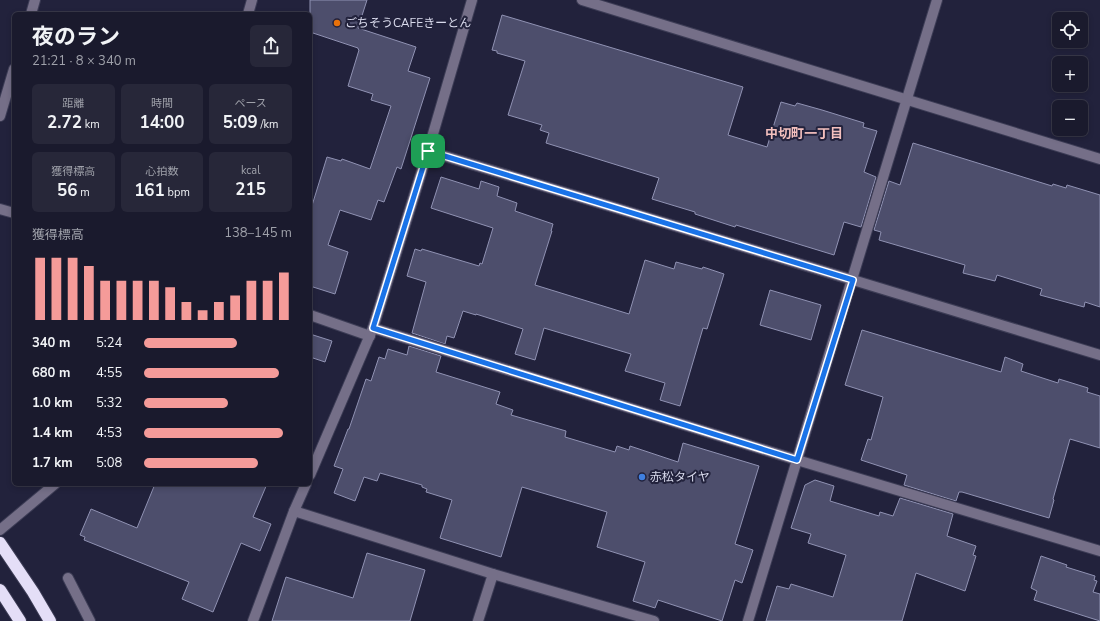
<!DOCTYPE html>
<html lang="ja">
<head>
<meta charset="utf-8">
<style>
	body { margin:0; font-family:"Nunito Sans","Noto Sans JP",sans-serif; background:#272739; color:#f1f3f6; height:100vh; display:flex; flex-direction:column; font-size:15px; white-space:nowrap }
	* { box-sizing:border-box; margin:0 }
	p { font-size:13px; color:#9fa1aa }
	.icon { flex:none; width:22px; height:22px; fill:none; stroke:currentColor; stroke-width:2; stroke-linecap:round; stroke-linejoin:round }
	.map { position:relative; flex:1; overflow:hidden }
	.details { position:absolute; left:12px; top:12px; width:300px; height:474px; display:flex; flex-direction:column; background:#1a1a2d; border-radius:6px; box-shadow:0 2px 6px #0003,0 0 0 1px #383849 }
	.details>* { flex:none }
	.fabs { position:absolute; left:1052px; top:12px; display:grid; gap:8px }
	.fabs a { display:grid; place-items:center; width:36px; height:36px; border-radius:6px; background:#1a1a2d; box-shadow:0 2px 6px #0003,0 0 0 1px #383849; font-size:20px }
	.pin { position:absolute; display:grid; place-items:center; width:34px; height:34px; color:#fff; margin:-17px; border-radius:8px; box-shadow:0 2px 6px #0006 }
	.round { display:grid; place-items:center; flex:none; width:42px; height:42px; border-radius:6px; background:#272739 }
	.summary { display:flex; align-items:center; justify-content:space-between; height:68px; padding:0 20px }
	h1 { font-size:22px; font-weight:700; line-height:30px }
	.figures { display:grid; grid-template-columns:repeat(3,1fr); gap:6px; height:68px; padding:4px 20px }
	.figures div { display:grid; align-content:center; border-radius:6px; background:#272739; text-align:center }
	.figures b { font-size:17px; font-weight:700 }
	.figures small { font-size:11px; font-weight:400 }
	.figures p { font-size:11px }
	.chart { height:112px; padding:8px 20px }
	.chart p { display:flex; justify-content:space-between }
	.chart svg { width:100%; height:72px; margin-top:4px; stroke:#f59b99; stroke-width:6 }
	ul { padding:0 20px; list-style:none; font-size:13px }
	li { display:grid; grid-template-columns:64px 48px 1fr; align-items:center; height:30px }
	li i { height:10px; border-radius:5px; background:#f59b99 }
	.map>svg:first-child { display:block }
	.building { fill:#4d4e6c; stroke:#9092b3 }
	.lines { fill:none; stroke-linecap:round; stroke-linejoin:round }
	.minor-casing { stroke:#3c3c55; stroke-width:12 }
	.highway-casing { stroke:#3c3c55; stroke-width:14 }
	.minor { stroke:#756f88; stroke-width:10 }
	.highway { stroke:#e4def7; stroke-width:12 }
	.route-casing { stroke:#fff; stroke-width:8 }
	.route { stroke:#1a73e8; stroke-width:5 }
	.food-dot { fill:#e8710a; stroke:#22223c; stroke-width:1.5 }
	.shop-dot { fill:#3f7fe0; stroke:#22223c; stroke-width:1.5 }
	.labels { text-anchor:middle; stroke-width:4; stroke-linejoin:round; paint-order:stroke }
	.poi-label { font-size:12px; fill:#d9daec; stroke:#22223c; text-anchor:start }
	.neighbourhood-label { font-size:13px; font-weight:bold; fill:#f4c0be; stroke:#22223c }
</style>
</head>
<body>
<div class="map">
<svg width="1100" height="621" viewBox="0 0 1100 621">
	<rect width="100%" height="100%" fill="#22223c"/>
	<g class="building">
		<polygon points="310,0 367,0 358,28 416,47 408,71 430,78 401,169 397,167 384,202 378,200 371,220 340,210 328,245 348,252 335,294 310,286 310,212 327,157 341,161 342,159 370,169 391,106 371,100 373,94 348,86 359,50 358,49 358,48 310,32"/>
		<polygon points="502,15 743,87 728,135 767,147 781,102 795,106 797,103 822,110 864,123 863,127 877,131 864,172 876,177 861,227 844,222 834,255 736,225 735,227 695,214 695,212 652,199 659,178 546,143 549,133 540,130 542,125 508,115 525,61 497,53 497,51 492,50"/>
		<polygon points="913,143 1052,186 1053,184 1066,188 1067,185 1100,195 1100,307 1085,302 1084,307 1040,295 1042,289 997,275 995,281 963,273 965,265 879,240 881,232 874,230 889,181 900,185"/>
		<polygon points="441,177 479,189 481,181 499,187 497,196 517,203 515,211 553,224 551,231 552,231 535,285 629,314 645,260 674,269 676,262 702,269 703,267 724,274 707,329 703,328 680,406 660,400 665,383 625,371 631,354 544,328 535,360 515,354 523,329 476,314 476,315 463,311 454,338 447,336 445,344 412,333 426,282 407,276 415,249 421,251 422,249 479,266 480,263 482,264 493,228 431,208"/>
		<polygon points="770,290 821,305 811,340 760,325"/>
		<polygon points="862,330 1001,372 1005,357 1023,364 1021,371 1058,383 1059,379 1088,388 1087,392 1100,396 1100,448 1070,439 1053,499 1054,500 1049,518 962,492 959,492 956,501 904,485 907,475 861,460 868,439 871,440 883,397 845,385"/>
		<polygon points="310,334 332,341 325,362 310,357"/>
		<polygon points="409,346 441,356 436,372 500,392 496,404 513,410 511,415 566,431 565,437 615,452 617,446 629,450 630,446 678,462 683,443 759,466 735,544 753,550 742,583 735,580 722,621 658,600 655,608 633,601 645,562 597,547 607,512 522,487 501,557 440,538 452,500 426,492 427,489 422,487 422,485 380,473 377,481 364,477 355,501 334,493 343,469 334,466 348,429 349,429 366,379 371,381 379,357 385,359 388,349 407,355"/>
		<polygon points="815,480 834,486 830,501 879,516 880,512 893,516 900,498 953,514 947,536 976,546 973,555 976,556 965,591 916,573 902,621 766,621 777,586 789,589 791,584 833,597 846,555 808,543 811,534 791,528 805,485"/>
		<polygon points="155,484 267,484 253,517 271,524 260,551 241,543 213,612 182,599 189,582 84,540 85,537 80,535 91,509 137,528"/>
		<polygon points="367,553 425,570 410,621 272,621 286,577 353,598"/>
		<polygon points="1041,556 1067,565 1066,567 1095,576 1094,580 1097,581 1093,592 1100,594 1100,621 1034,600 1037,591 1031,588"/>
	</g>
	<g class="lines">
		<defs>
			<g id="minor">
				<polyline points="582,0 1100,159"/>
				<polyline points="31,14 35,0"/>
				<polyline points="248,14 252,0"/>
				<polyline points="0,116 14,69"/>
				<polyline points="428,151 1100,355"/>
				<polyline points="0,209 14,213"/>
				<polyline points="310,315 370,336"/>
				<polyline points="373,328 797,460 1100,551"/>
				<polyline points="310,475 373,328 428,151 472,0"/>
				<polyline points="294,511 493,574 654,621"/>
				<polyline points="0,530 55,484"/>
				<polyline points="68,578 90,621"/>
				<polyline points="253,621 294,511 306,484"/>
				<polyline points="478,621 493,574"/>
				<polyline points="748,621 937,0"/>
			</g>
			<g id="highway">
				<polyline points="0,543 33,592 50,621"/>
				<polyline points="0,590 20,621"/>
			</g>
		</defs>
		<use href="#minor" class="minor-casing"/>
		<use href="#highway" class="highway-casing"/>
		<use href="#minor" class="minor"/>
		<use href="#highway" class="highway"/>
	</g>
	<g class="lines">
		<defs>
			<polygon id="route" points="428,151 853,280 797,460 373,328"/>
		</defs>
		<use href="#route" class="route-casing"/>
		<use href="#route" class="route"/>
	</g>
	<circle class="food-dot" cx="337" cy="23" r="4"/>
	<circle class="shop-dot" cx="642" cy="477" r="4"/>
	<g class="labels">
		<g class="poi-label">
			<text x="345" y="27">ごちそうCAFEきーとん</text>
			<text x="650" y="481">赤松タイヤ</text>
		</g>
		<g class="neighbourhood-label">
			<text x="804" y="138">中切町一丁目</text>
		</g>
	</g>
</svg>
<div class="fabs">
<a><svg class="icon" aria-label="locate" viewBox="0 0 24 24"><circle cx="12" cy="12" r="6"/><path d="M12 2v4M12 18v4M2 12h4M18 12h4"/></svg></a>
<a>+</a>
<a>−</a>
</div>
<div class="pin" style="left:428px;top:151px;background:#1e9e55"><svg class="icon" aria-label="arrive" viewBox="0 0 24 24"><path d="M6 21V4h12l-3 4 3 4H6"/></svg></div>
<section class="details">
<div class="summary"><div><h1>夜のラン</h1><p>21:21 · 8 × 340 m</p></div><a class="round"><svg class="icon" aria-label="share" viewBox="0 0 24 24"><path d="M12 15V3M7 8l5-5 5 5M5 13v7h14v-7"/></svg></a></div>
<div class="figures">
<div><p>距離</p><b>2.72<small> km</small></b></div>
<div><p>時間</p><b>14:00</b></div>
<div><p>ペース</p><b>5:09<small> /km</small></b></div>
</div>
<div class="figures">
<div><p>獲得標高</p><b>56<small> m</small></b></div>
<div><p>心拍数</p><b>161<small> bpm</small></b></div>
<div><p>kcal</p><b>215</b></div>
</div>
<div class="chart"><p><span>獲得標高</span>138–145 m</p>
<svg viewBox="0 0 160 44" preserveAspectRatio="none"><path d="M5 44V6M15 44V6M25 44V6M35 44V11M45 44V20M55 44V20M65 44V20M75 44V20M85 44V24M95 44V33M105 44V38M115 44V33M125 44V29M135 44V20M145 44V20M155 44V15"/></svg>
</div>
<ul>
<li><b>340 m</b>5:24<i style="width:63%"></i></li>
<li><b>680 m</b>4:55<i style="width:91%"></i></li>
<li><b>1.0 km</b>5:32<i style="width:57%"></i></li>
<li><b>1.4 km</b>4:53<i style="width:94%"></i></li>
<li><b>1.7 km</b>5:08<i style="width:77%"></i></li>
</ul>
</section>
</div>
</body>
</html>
